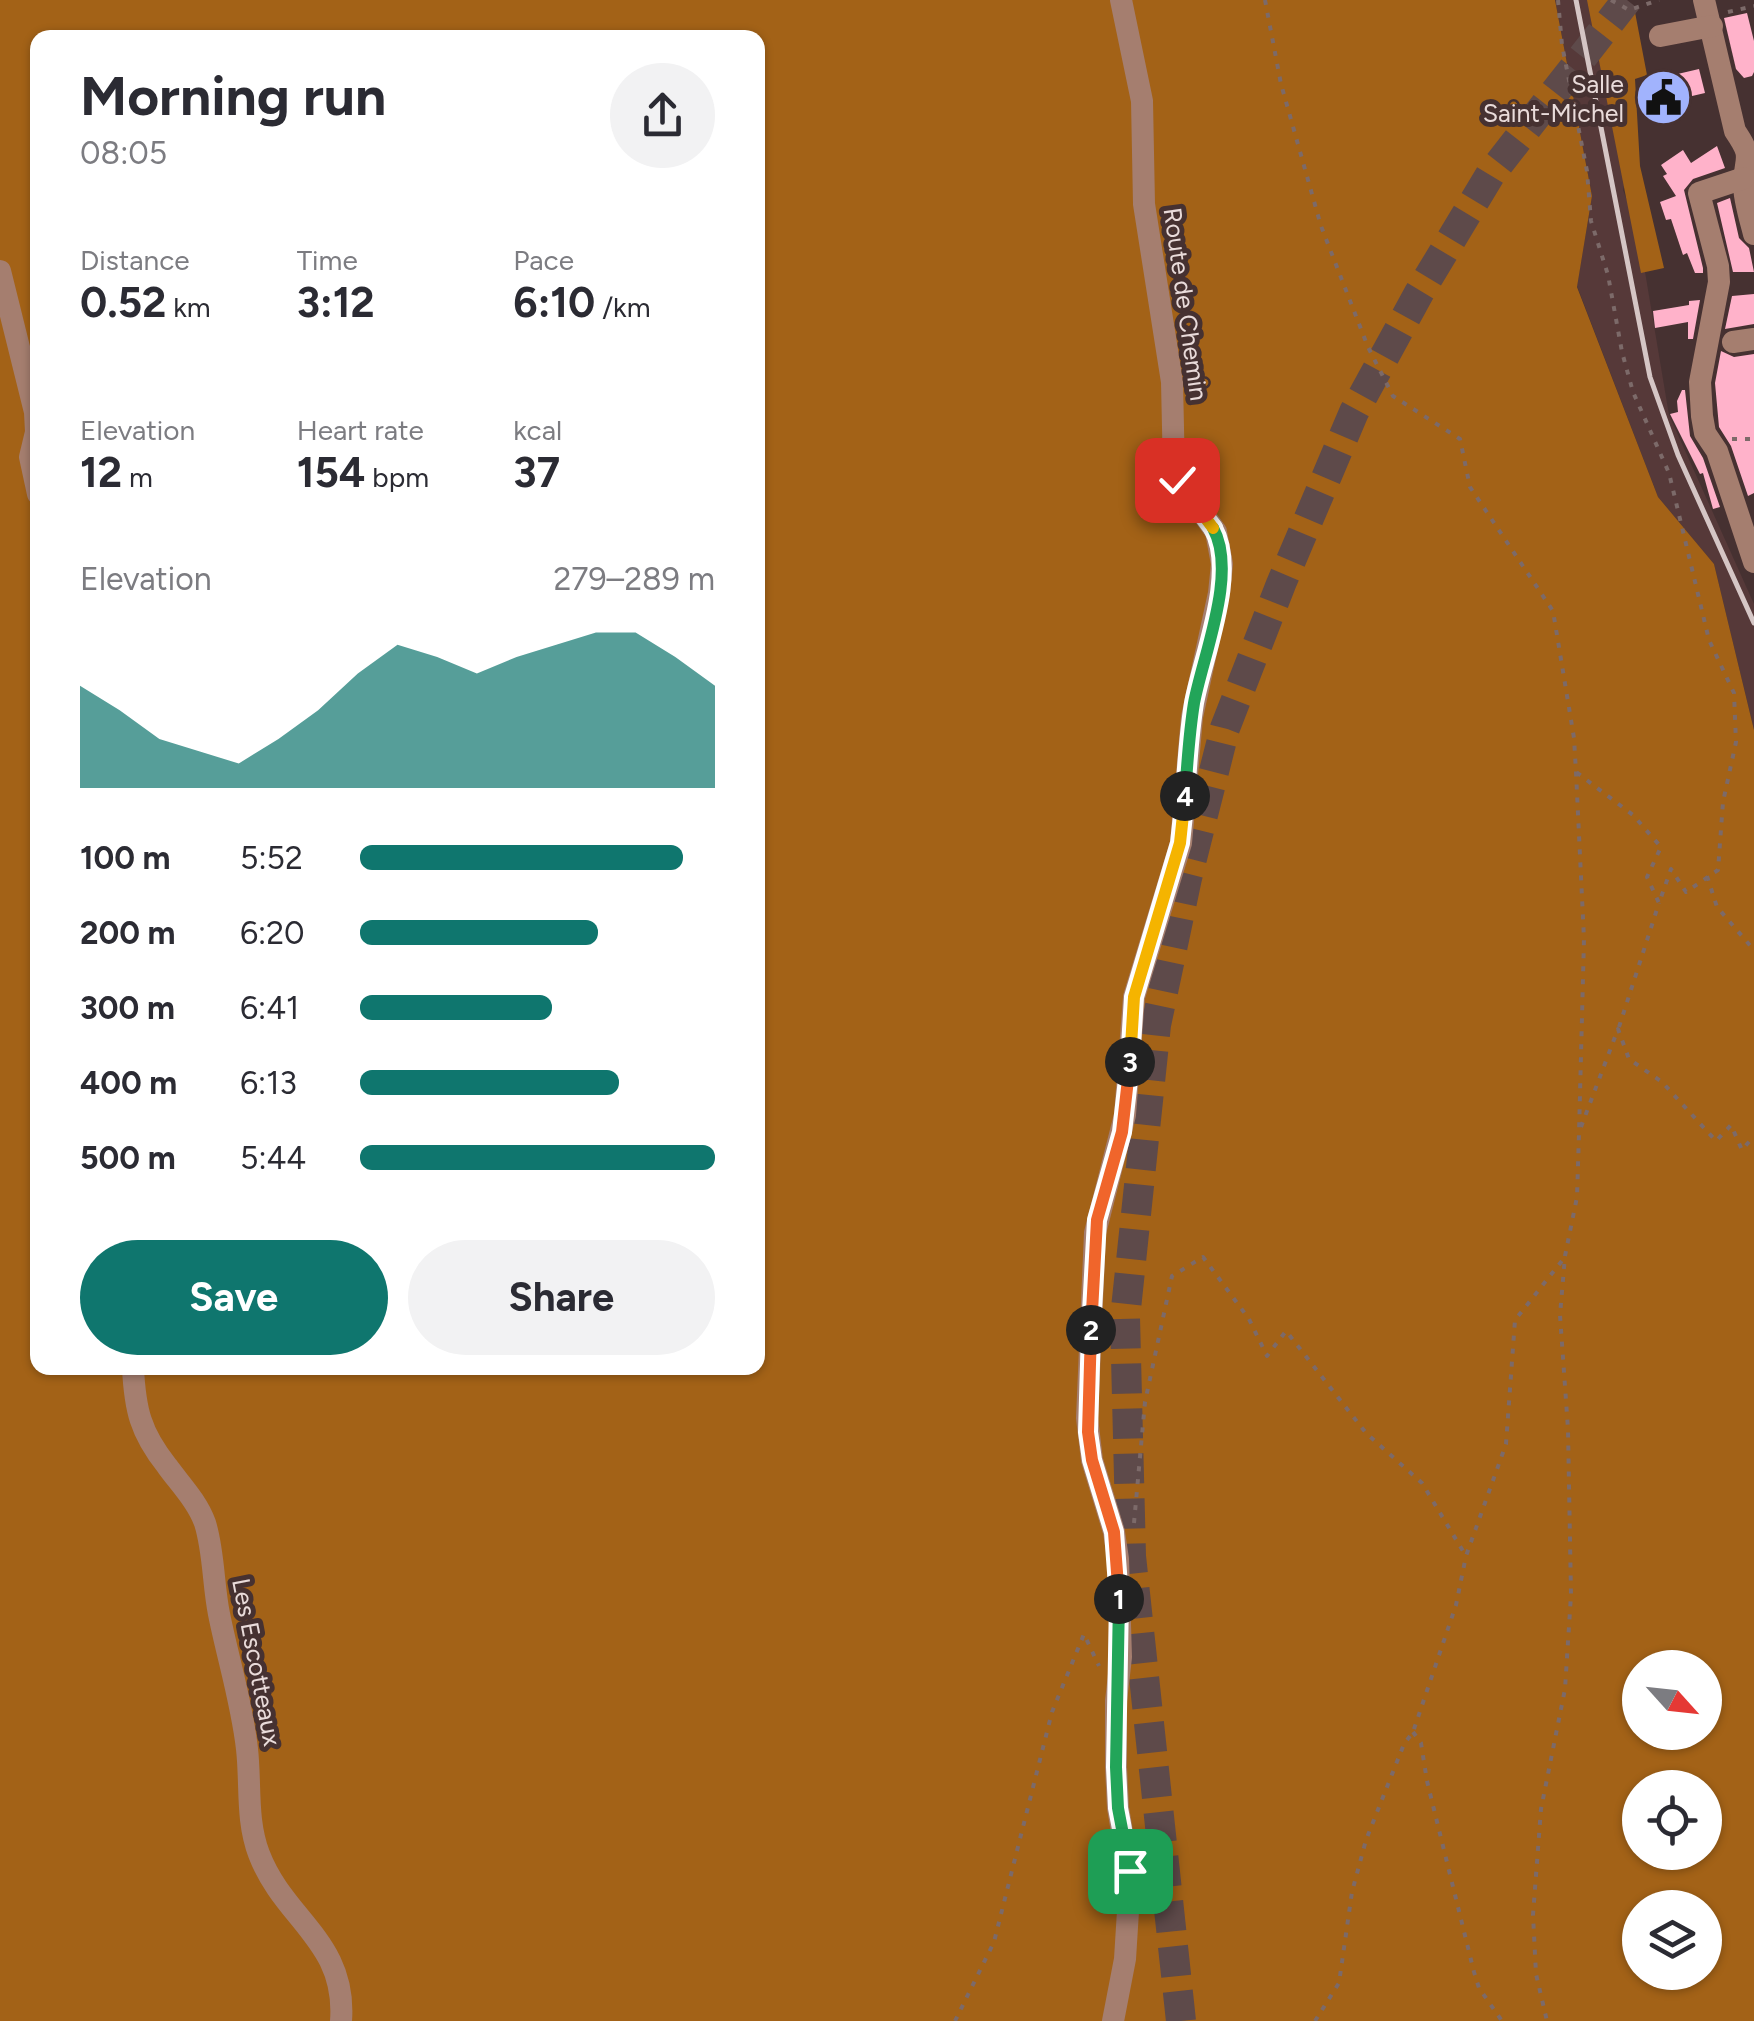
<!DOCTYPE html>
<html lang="en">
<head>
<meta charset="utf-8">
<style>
	body { margin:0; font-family:Figtree,sans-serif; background:#f2f2f3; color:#2b2b33; height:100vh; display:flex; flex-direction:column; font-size:38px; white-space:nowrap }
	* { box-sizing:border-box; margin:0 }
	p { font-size:32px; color:#7c7c81 }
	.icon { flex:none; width:55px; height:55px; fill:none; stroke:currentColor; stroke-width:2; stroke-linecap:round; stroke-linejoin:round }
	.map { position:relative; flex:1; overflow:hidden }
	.sheet { position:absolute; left:30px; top:30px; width:735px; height:1345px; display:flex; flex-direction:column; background:#fff; border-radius:20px; box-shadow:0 2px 8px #0004 }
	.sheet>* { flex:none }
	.needle { width:65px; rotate:117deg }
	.controls { position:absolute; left:1622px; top:1650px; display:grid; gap:20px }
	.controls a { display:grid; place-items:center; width:100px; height:100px; border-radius:50%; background:#fff; box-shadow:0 2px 8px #0004; font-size:50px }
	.pin { position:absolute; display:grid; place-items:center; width:85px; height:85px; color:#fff; margin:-42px; border-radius:20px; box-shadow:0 5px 15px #0006 }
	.km { position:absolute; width:50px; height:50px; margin:-25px; border-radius:50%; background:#222; color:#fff; font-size:28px; line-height:50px; text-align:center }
	.round { display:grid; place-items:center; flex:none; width:105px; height:105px; border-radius:52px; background:#f2f2f3 }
	.summary { display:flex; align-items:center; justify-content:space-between; height:170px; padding:0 50px }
	h1 { font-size:55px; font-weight:700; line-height:75px }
	.metrics { display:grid; grid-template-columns:repeat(3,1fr); gap:15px; height:170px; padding:10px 50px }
	.metrics div { display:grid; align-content:center }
	.metrics b { font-size:42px; font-weight:700 }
	.metrics small { font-size:28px; font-weight:400 }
	.metrics p { font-size:28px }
	.chart { height:280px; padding:20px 50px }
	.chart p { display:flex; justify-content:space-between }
	.chart svg { width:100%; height:180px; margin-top:10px; fill:#0f766e; opacity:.7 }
	.cta { display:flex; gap:20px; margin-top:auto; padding:20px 50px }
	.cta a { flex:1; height:115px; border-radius:60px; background:#0f766e; color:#fff; font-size:40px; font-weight:700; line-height:115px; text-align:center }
	.cta a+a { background:#f2f2f3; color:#2b2b33 }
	ul { padding:0 50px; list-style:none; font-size:32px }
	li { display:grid; grid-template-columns:160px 120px 1fr; align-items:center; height:75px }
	li i { height:25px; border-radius:12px; background:#0f766e }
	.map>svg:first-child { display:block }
	.built { fill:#563939 }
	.forest { fill:#a36217; fill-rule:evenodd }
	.building { fill:#ffb2ca }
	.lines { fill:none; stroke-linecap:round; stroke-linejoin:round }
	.highway-tunnel { stroke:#5e4a4a; stroke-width:30; stroke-dasharray:30 15; stroke-linecap:butt }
	.path { stroke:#7c6a69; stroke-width:4; stroke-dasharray:5 8; stroke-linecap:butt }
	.minor { stroke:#a57e6f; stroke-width:22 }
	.rail { stroke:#d5c6c5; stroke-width:5 }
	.split-1-casing { stroke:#fff; stroke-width:20 }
	.split-2-casing { stroke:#fff; stroke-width:20 }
	.split-3-casing { stroke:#fff; stroke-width:20 }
	.split-4-casing { stroke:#fff; stroke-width:20 }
	.split-5-casing { stroke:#fff; stroke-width:20 }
	.split-6-casing { stroke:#fff; stroke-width:20 }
	.split-1 { stroke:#22a559; stroke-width:12 }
	.split-2 { stroke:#f0652b; stroke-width:12 }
	.split-3 { stroke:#f0652b; stroke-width:12 }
	.split-4 { stroke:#f5b400; stroke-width:12 }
	.split-5 { stroke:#22a559; stroke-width:12 }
	.split-6 { stroke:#f5b400; stroke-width:12 }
	.labels { text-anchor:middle; stroke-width:10; stroke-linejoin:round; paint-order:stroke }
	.poi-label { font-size:25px; fill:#e9dbda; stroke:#463131; text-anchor:end }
	.street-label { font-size:25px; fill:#e9dbda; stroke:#463131 }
</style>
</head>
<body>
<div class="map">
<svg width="1754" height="2021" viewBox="0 0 1754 2021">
	<rect width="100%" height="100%" fill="#463131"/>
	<polygon class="built" points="1555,0 1599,0 1632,153 1623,190 1638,230 1669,415 1754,604 1754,730 1714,564 1658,497 1577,286 1592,196"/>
	<g class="forest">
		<path d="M0,0H1555L1592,196L1577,287L1658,497L1714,564L1754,730V2021H0ZM38,38H758V1368H38ZM1640,1668H1705V1732H1640ZM1640,1788H1705V1852H1640ZM1640,1908H1705V1972H1640Z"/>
		<polygon points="1587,0 1614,0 1634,7 1647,75 1635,79 1640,166 1664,268 1641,273"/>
	</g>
	<g class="building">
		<polygon points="1747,13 1754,41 1754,72 1752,76 1744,78 1736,69 1724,18"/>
		<polygon points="1699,69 1705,93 1662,103 1664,113 1646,117 1639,83"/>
		<polygon points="1717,146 1725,168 1693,179 1684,190 1703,268 1703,273 1695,273 1687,253 1683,255 1671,219 1666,220 1660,202 1676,196 1663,176 1667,174 1661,165 1683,150 1691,163"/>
		<polygon points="1730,198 1739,238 1749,248 1754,272 1733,272 1717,203"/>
		<polygon points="1754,294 1754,324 1725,329 1732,296"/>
		<polygon points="1700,300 1693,339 1688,339 1688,322 1655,328 1653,311 1689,305 1689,301"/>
		<polygon points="1721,351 1734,357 1754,354 1754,493 1748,496 1731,446 1719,427 1715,383"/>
		<polygon points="1682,390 1685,390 1690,436 1703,458 1720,507 1713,509 1703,473 1700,474 1670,414 1678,412 1677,401"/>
	</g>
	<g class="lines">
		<polyline class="highway-tunnel" points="1181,2021 1131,1556 1125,1318 1156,1025 1187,878 1225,728 1281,584 1354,412 1419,293 1490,175 1627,0"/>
		<g class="path">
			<polyline points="1265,0 1281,84 1321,226 1368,347 1393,396 1460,439 1470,487 1553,611 1574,738 1576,772 1584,939 1579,1133 1577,1197 1565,1256 1560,1315 1568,1429 1571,1595 1565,1689 1541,1809 1533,1915 1536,1974 1547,2021"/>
			<polyline points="1558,0 1562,45 1587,171 1591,221 1608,275 1622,352 1633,392 1669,473 1709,640 1734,693 1736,742 1723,802 1718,870 1686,892 1671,869 1659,903 1647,877 1661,847 1633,815 1576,772"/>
			<polyline points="1611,0 1629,10 1659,0"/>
			<polyline points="1728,12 1754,6"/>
			<polyline points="1732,439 1754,439"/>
			<polyline points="1707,876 1717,907 1754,950"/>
			<polyline points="1619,1027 1659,903"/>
			<polyline points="1581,1127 1618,1029 1629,1059 1662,1082 1716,1141 1731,1125 1742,1150 1754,1136"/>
			<polyline points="1134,1523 1145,1402 1172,1276 1203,1257 1249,1319 1267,1356 1286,1331 1366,1433 1422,1483 1466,1556 1506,1444 1515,1320 1565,1257"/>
			<polyline points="1413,1732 1421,1743 1427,1781 1474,1972 1479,1988 1502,2021"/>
			<polyline points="955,2021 994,1942 1052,1712 1084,1634 1099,1666"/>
			<polyline points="1315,2021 1339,1983 1352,1892 1366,1840 1404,1744 1413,1732 1456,1605 1466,1556"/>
		</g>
		<g class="minor">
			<path d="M1704,0L1735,131C1754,159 1745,155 1744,184C1744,200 1750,218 1754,234"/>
			<polyline points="1660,36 1712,26"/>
			<polyline points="1744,178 1699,193 1718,266 1719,282 1700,382 1702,416 1705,433 1717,451 1754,562"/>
			<polyline points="0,271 35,412 36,432 30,457 38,494"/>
			<polyline points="1733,342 1754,339"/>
			<path d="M133,1368C135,1409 140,1432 167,1466C180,1484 197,1501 205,1523C214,1552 213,1584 219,1614C228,1659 242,1703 247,1749C251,1784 246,1820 259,1854C284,1920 347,1941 341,2021"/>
			<polyline points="1113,2021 1125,1959 1130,1879 1118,1808 1116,1767 1116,1701 1121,1657 1118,1559 1114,1532 1092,1460 1087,1418 1095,1233 1125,1115 1134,997 1181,843 1192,717 1219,593 1222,564 1216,532 1174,473 1172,382 1144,204 1142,101 1121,0"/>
		</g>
		<polyline class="rail" points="1576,0 1650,377 1678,455 1754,623"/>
	</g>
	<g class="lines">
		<defs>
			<polyline id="split-1" points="1119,1599 1116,1767 1118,1808 1130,1871"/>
			<polyline id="split-2" points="1091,1330 1088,1432 1092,1460 1114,1532 1119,1599"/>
			<polyline id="split-3" points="1091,1330 1097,1220 1122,1132 1130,1062"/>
			<polyline id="split-4" points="1130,1062 1134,997 1180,843 1185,796"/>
			<path id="split-5" d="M1185,796C1187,765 1189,734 1194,703C1203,655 1238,573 1213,528"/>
			<polyline id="split-6" points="1177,480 1213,528"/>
		</defs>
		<use href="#split-1" class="split-1-casing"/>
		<use href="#split-2" class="split-2-casing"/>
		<use href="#split-3" class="split-3-casing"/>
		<use href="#split-4" class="split-4-casing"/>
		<use href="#split-5" class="split-5-casing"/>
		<use href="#split-6" class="split-6-casing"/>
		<use href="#split-1" class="split-1"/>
		<use href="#split-2" class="split-2"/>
		<use href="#split-3" class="split-3"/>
		<use href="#split-4" class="split-4"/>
		<use href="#split-5" class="split-5"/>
		<use href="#split-6" class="split-6"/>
	</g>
	<defs>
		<symbol id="civic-disc" viewBox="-11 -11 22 22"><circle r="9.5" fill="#a1b3fd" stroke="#463131"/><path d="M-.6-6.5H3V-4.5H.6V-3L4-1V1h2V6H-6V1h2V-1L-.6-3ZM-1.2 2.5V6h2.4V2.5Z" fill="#111"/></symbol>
	</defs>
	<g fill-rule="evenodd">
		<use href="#civic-disc" x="1632" y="66" width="63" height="63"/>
	</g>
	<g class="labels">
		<g class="poi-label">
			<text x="1624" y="93">Salle<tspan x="1624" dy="29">Saint-Michel</tspan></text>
		</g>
		<g class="street-label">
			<text transform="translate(1186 304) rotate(82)" y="9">Route de Chemin</text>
			<text transform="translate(257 1662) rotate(79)" y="9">Les Escotteaux</text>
		</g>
	</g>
</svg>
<div class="controls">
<a><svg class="needle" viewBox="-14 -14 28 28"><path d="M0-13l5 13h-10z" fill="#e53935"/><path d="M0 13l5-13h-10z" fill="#7c7c81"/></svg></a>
<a><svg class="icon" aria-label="locate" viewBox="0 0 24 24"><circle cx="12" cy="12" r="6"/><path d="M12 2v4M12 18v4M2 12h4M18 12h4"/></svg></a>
<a><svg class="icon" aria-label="layers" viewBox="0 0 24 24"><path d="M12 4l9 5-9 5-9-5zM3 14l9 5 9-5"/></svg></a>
</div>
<div class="pin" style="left:1130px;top:1871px;background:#1e9e55"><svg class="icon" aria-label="arrive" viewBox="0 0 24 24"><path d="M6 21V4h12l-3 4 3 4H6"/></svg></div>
<div class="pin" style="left:1177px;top:480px;background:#d93025"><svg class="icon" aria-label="check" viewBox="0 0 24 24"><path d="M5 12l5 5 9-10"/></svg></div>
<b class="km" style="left:1119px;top:1599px">1</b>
<b class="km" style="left:1091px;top:1330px">2</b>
<b class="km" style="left:1130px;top:1062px">3</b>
<b class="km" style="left:1185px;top:796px">4</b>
<section class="sheet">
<div class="summary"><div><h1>Morning run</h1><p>08:05</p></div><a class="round"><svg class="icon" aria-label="share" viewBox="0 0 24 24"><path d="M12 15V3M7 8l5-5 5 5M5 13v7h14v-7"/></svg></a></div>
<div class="metrics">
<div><p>Distance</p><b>0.52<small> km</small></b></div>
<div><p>Time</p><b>3:12</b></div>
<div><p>Pace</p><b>6:10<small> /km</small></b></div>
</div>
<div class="metrics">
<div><p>Elevation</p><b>12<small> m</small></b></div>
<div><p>Heart rate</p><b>154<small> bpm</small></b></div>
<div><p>kcal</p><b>37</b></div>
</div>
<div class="chart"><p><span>Elevation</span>279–289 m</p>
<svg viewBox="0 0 160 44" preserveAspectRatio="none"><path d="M0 44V19L10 25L20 32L30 35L40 38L50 32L60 25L70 16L80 9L90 12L100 16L110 12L120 9L130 6L140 6L150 12L160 19V44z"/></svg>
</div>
<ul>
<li><b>100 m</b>5:52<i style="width:91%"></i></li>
<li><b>200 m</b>6:20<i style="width:67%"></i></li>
<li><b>300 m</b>6:41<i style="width:54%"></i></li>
<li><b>400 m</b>6:13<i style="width:73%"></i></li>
<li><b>500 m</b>5:44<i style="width:100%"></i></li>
</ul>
<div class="cta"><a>Save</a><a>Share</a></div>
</section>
</div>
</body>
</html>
